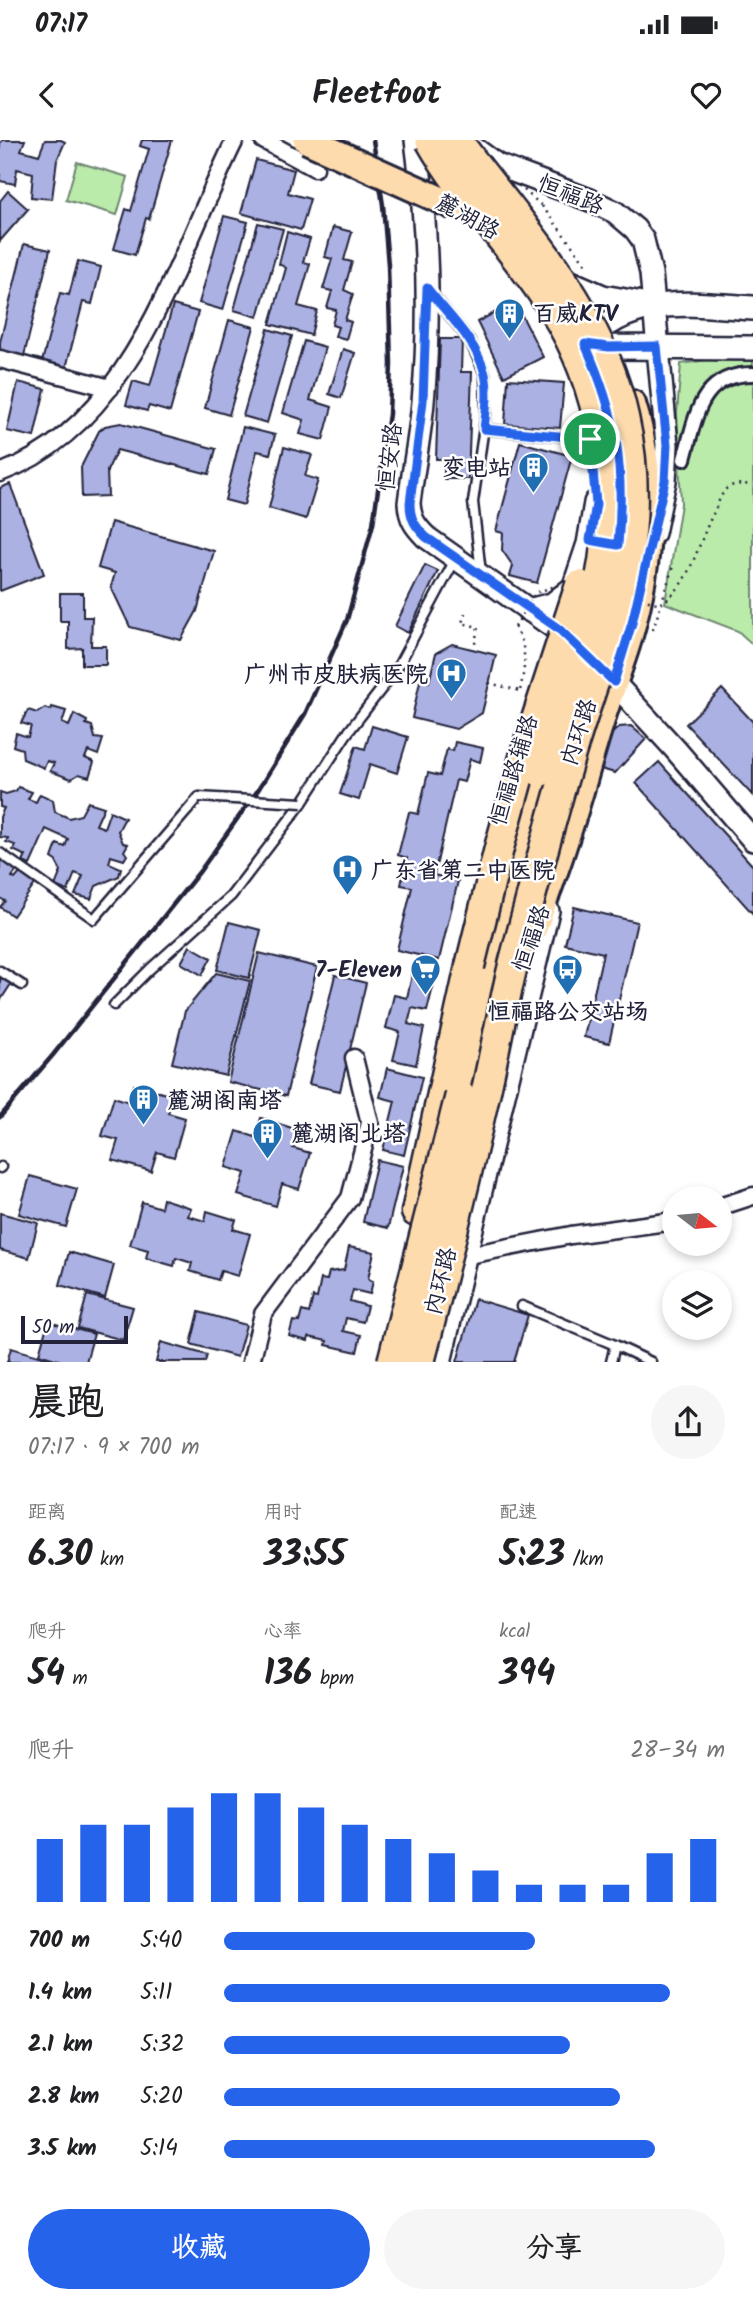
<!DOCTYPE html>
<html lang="zh">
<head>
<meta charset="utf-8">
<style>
	body { margin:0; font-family:Kalam,"LXGW WenKai TC",sans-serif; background:#f6f6f6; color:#202124; height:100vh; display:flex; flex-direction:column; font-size:26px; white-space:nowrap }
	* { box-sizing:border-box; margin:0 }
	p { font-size:23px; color:#757577 }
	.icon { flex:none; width:38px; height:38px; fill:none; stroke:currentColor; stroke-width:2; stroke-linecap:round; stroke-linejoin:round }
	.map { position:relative; height:1222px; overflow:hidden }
	.drawer { display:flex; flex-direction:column; background:#fff; flex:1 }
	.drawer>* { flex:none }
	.needle { width:46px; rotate:106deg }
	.tools { position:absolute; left:662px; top:1046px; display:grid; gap:14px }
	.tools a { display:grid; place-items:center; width:70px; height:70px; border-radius:50%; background:#fff; box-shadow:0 4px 10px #0003; font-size:35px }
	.scale { position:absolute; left:21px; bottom:18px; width:107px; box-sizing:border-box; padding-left:7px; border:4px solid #22223b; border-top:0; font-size:19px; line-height:24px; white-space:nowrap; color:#22223b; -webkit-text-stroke:5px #fff; paint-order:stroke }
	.pin { position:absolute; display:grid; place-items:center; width:60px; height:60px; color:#fff; margin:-30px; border:4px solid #fff; border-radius:50%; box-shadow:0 2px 7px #0007 }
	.round { display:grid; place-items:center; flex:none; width:74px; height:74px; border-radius:37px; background:#f6f6f6 }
	.overview { display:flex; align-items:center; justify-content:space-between; height:119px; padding:0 28px }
	h1 { font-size:38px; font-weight:800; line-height:52px }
	.figures { display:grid; grid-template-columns:repeat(3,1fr); gap:10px; height:119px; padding:7px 28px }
	.figures div { display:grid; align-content:center }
	.figures b { font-size:35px; font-weight:800 }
	.figures small { font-size:19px; font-weight:400 }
	.figures p { font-size:19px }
	.chart { height:196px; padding:14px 28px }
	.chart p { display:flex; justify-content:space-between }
	.chart svg { width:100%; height:126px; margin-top:7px; stroke:#2563eb; stroke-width:6 }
	.primary-button { display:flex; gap:14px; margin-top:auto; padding:14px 28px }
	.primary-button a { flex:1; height:80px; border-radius:42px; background:#2563eb; color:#fff; font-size:28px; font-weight:800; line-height:80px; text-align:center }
	.primary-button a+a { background:#f6f6f6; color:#202124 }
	ul { padding:0 28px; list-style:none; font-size:23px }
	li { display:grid; grid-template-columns:112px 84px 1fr; align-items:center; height:52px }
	li i { height:18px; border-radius:9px; background:#2563eb }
	.status { display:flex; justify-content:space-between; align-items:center; height:49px; padding:0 35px; background:#fff; direction:ltr }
	.status svg { height:19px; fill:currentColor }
	header { display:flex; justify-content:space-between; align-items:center; height:91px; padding:0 28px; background:#fff; font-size:32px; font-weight:800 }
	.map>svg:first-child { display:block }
	.green { fill:#bbebaa; stroke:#6e8672; stroke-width:2 }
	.building { fill:#abb1e2; stroke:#22223b; stroke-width:2 }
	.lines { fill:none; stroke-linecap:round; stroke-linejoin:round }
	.service-casing { stroke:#22223b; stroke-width:13 }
	.pedestrian-casing { stroke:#22223b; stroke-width:18 }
	.minor-casing { stroke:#22223b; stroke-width:21 }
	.tertiary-casing { stroke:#22223b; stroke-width:26 }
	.secondary-casing { stroke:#22223b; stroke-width:28 }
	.primary-casing { stroke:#22223b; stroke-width:32 }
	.trunk-casing { stroke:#22223b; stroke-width:33 }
	.path { stroke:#22223b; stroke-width:2.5; stroke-dasharray:2 5; stroke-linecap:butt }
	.service { stroke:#fff; stroke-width:8 }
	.pedestrian { stroke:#fff; stroke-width:12 }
	.minor { stroke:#fff; stroke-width:16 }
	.tertiary { stroke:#fff; stroke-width:21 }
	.secondary { stroke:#fff; stroke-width:23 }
	.primary { stroke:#fedbac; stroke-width:26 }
	.trunk { stroke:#fedbac; stroke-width:28 }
	.rail { stroke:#22223b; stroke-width:4.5 }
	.service-bridge-casing { stroke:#22223b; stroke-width:13; stroke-linecap:butt }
	.primary-bridge-casing { stroke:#22223b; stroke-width:32; stroke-linecap:butt }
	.trunk-bridge-casing { stroke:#22223b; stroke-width:33; stroke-linecap:butt }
	.path-bridge { stroke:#22223b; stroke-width:2.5; stroke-dasharray:2 5; stroke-linecap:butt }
	.service-bridge { stroke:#fff; stroke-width:8 }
	.primary-bridge { stroke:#fedbac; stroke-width:26 }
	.trunk-bridge { stroke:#fedbac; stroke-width:28 }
	.route-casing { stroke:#fff; stroke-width:14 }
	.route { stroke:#2563eb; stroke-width:9 }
	.labels { text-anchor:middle; stroke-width:5; stroke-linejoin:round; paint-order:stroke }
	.street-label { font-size:23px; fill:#22223b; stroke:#fff }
	.poi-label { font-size:23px; font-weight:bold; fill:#22223b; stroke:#fff; text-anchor:start }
</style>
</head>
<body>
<div class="status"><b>07:17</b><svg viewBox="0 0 49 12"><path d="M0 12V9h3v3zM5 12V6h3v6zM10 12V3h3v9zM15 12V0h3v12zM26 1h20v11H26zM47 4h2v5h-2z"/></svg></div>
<header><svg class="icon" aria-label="back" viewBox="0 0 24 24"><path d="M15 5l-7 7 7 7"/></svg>Fleetfoot<svg class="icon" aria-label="heart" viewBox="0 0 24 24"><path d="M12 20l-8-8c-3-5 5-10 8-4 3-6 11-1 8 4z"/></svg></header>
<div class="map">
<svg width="753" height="1222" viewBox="0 0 753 1222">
	<rect width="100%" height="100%" fill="#fff"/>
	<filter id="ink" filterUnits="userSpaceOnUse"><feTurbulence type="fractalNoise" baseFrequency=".0143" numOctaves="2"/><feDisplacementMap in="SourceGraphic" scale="14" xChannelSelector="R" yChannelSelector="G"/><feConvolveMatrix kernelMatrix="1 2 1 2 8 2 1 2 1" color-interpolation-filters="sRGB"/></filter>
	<g filter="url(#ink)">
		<g class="green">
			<polygon points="77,22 128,37 117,75 66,60"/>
			<polygon points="719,218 753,218 753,505 738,491 665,463 681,364 677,273 681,224"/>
		</g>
		<g class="building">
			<polygon points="3,0 25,0 21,10 39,15 45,0 61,0 65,2 57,20 52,59 31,57 33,33 17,29 15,44 0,41 0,3"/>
			<polygon points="142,0 172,0 149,79 146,78 135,115 114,109 126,69 131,71 149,9 140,6"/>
			<polygon points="256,20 294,30 288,53 310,59 301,90 241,73"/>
			<polygon points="8,51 28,69 0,101 0,61"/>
			<polygon points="224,76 248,82 223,170 199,163"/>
			<polygon points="258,83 283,89 258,177 234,170"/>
			<polygon points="333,87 352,92 344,120 352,122 344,150 353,154 345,180 351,182 346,199 335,196 338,187 332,185 336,170 327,168 332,151 323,149 332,119 325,117"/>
			<polygon points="287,92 310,99 303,122 310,124 298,166 317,171 311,195 270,184 286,128 279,124"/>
			<polygon points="24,104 50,110 24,216 0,210 0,202"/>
			<polygon points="78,121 101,127 92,164 83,162 66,228 42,222 60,153 69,155"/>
			<polygon points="515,162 543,217 504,237 477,182"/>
			<polygon points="173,165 198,172 170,272 149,266 147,271 126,265 133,241 150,246"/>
			<polygon points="229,180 254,187 229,275 205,268"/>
			<polygon points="268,189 292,196 267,283 243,276"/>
			<polygon points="440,199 462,199 461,232 472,232 468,339 444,339 444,319 436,319"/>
			<polygon points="304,201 325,207 310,260 332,267 323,300 300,294 304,280 283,273"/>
			<polygon points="343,209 355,213 341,258 329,254"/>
			<polygon points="508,239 564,243 560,288 505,284"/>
			<polygon points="18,242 45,249 34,297 7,291"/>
			<polygon points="121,283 216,309 209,334 117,310 107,331 108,356 82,357 81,327 99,291 105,286"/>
			<polygon points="243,287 275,295 270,314 257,311 244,365 225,360"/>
			<polygon points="520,302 572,316 537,443 510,436 513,426 502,410 503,393 496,391"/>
			<polygon points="284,307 312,315 305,336 318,340 306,379 269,368"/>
			<polygon points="10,344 44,434 0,451 0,348"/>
			<polygon points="111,382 214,411 197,471 181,500 130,487 111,447 115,433 98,428"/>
			<polygon points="425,425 438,431 408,493 395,486"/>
			<polygon points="60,453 83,453 83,477 92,477 91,506 106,506 106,525 82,525 82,508 68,509 68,481 60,481"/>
			<polygon points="452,504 496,515 482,573 456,589 412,578 420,541 429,542 436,513"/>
			<polygon points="722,549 753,582 753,656 686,584"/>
			<polygon points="52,567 66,571 62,583 69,586 74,574 87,581 86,584 92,586 95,598 103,599 98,615 88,611 85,618 94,622 89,637 79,634 71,639 50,631 54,623 47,621 44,628 23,619 22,609 13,606 16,593 28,597 31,586 21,583 28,570 37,573 45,568 51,570"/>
			<polygon points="372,586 408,597 397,633 370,624 359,660 340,654 356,606 365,609"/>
			<polygon points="631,586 646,599 615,633 601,629 609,596 619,587"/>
			<polygon points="455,602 483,608 480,622 470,619 464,642 456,640 434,735 458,741 439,820 397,810 412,747 401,745 407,718 398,715 409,672 418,674 428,633 440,636 447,609 453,611"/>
			<polygon points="659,622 753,726 753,774 636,643"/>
			<polygon points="18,647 32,652 28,659 36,662 40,654 53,660 55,672 69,678 81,675 88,662 104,667 96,685 104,688 110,671 125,678 118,691 123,703 128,704 124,711 127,715 124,720 111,716 109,723 121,728 119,736 96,746 91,759 75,755 83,736 75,733 68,751 55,746 61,731 55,720 52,718 57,704 65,707 68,699 46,689 30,725 23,722 26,716 13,710 15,705 6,702 8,698 0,697 0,677 4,668 0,667 0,652 6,654 16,651"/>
			<polygon points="0,719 17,730 12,737 15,739 20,733 35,744 13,776 0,767 5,761 0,758"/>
			<polygon points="574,767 637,782 609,903 584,897 603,813 565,804"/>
			<polygon points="229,782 261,790 249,838 217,830"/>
			<polygon points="190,806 211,818 202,835 181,823"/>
			<polygon points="259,813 317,827 286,956 228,942"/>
			<polygon points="413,830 436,835 427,871 412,868 408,884 424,888 416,925 393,920 400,892 386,888 394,855 407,858"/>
			<polygon points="216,833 250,841 226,936 172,923 185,871"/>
			<polygon points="335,835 366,843 340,951 309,944"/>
			<polygon points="0,837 11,844 0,861"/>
			<polygon points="387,928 422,937 404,1015 383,1010 395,961 380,957"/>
			<polygon points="134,945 173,956 168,973 185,978 174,1017 157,1012 151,1031 112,1020 118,1000 102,996 114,957 129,962"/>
			<polygon points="261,978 298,990 293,1008 310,1013 299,1049 282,1044 276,1066 238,1055 245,1033 226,1027 237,991 255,997"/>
			<polygon points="377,1020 403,1026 388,1088 363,1082"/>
			<polygon points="30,1036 77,1049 66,1087 19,1074"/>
			<polygon points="163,1059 191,1068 188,1076 205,1081 207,1071 236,1080 233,1089 250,1094 238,1136 221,1131 218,1140 190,1131 192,1123 176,1118 174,1126 146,1118 148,1110 130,1105 142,1062 161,1068"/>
			<polygon points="0,1073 38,1083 29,1118 0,1110"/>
			<polygon points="349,1107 374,1112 368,1139 373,1141 370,1154 353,1150 350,1161 367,1166 363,1182 346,1178 343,1191 361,1195 357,1212 326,1205 327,1201 309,1197 308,1201 289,1196 293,1181 299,1182 302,1171 309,1173 313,1157 317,1158 321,1139 327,1140 329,1132 344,1130"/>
			<polygon points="69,1112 114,1125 105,1158 60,1145"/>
			<polygon points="87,1155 133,1167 123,1200 78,1188"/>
			<polygon points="475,1159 528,1175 514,1222 457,1222"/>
			<polygon points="199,1172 246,1185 237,1217 191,1204"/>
			<polygon points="48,1182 94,1194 86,1222 65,1222 39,1214"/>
			<polygon points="161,1202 207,1215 205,1222 156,1222"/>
			<polygon points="11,1208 56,1221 56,1222 7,1222"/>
		</g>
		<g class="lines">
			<defs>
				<g id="service">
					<polyline points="433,155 470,201 485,234 486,273 473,362 481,433"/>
					<polyline points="484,289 590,299"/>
					<polyline points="0,713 94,779 199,657"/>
					<polyline points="0,831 22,845"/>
					<polyline points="114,865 150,829 231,756 302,663 346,595 396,530 455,420"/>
					<polyline points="0,1028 1,1027"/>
					<polyline points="522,1166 615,1205"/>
					<polyline points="611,1222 615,1205 651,1222"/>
				</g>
				<path id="pedestrian" d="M684,319C696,278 699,234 753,234"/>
				<g id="minor">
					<polyline points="263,0 315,28"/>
					<polyline points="0,219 110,248"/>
					<path d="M0,333C134,284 177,116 235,0"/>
					<polyline points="719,1067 753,1056"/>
					<polyline points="464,1116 571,1095 674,1081"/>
					<polyline points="251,1222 263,1174 350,1058 370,983 354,918"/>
				</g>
				<g id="tertiary">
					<path d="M416,0C427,86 431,176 423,262C420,296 413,330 409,363C410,379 415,386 426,397L573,501"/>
					<polyline points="467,3 497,25 590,60 615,72 635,89 643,100 651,133 667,305 665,341 654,393"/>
					<polyline points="571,142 603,156 654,165"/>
					<polyline points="528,470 552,464 575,446"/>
					<polyline points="606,534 675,609 753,700"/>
				</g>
				<g id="secondary">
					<path d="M585,203C632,153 690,164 753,168"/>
					<polyline points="585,203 609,207 753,208"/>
					<polyline points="570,461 589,404 596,363"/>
					<polyline points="439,1222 547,771"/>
				</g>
				<path id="primary" d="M534,787C544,759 555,731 564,702C578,662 588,620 601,580C609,553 620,526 628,499C651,420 656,343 632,264"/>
				<g id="trunk">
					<polyline points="460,955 513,729 540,632"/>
					<polyline points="416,1072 470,826"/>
				</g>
			</defs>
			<use href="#service" class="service-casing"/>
			<use href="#pedestrian" class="pedestrian-casing"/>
			<use href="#minor" class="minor-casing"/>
			<use href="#tertiary" class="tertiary-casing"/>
			<use href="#secondary" class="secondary-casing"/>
			<use href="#primary" class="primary-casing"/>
			<use href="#trunk" class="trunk-casing"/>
			<g class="path">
				<polyline points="542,66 586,124"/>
				<path d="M661,464C690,446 698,403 713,374C717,366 720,356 726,349C733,343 744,344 753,345"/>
				<polyline points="465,473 462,483 478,487 474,509"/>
				<path d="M515,487C528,509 525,527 520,551"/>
				<polyline points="653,490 673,426"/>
				<polyline points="489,543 520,551"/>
			</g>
			<use href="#service" class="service"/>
			<use href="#pedestrian" class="pedestrian"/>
			<use href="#minor" class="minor"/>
			<use href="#tertiary" class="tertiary"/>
			<use href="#secondary" class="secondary"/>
			<use href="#primary" class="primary"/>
			<use href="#trunk" class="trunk"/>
			<polyline class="rail" points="0,977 53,915 200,731 258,650 305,574 347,480 373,384 389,274 391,224 388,125 383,65 373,0"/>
			<defs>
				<polyline id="service-bridge" points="199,657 302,663"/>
				<polyline id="primary-bridge" points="307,0 454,66"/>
				<g id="trunk-bridge">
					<path d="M430,0C464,60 515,109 552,168C603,248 618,347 600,439C588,502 559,571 540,632"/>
					<polyline points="470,826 499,708 526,610 580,445"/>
					<polyline points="392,1222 460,955"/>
					<path d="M420,1222C443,1133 465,1044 485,955C495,911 503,865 514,821C533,750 551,678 573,607C609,492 652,401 624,277C600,166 522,88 457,0"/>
				</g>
			</defs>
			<use href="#service-bridge" class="service-bridge-casing"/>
			<use href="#primary-bridge" class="primary-bridge-casing"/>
			<use href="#trunk-bridge" class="trunk-bridge-casing"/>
			<g class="path-bridge">
				<polyline points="524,50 542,66"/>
				<polyline points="641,459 661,464"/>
				<polyline points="515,487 535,453 558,445"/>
			</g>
			<use href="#service-bridge" class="service-bridge"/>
			<use href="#primary-bridge" class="primary-bridge"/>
			<use href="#trunk-bridge" class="trunk-bridge"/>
		</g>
	</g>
	<g class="lines" filter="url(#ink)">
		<defs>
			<path id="route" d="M427,148C447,174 477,201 485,234C489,251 486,272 484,289L590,299L596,364L590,400L618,405C625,326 617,276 585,204L609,207L657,206L667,305L665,341L632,483L614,542L559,489L426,397C415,386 410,379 410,363L423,261Z"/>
		</defs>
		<use href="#route" class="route-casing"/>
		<use href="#route" class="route"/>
	</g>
	<defs>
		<symbol id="building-pin" viewBox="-11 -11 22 30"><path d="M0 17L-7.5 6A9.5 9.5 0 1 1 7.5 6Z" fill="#1f6fb2" stroke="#fff"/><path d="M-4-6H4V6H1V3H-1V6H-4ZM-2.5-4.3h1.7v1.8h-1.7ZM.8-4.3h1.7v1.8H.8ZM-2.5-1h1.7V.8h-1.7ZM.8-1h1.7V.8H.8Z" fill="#fff"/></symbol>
		<symbol id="hospital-pin" viewBox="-11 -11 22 30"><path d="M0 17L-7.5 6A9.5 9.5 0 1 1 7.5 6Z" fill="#1f6fb2" stroke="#fff"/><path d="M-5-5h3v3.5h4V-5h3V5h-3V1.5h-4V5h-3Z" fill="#fff"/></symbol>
		<symbol id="supermarket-pin" viewBox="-11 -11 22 30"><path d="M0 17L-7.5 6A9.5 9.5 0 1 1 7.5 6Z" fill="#1f6fb2" stroke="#fff"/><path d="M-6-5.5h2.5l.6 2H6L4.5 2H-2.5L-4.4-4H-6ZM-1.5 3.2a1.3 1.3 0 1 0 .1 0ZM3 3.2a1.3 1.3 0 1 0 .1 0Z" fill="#fff"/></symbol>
		<symbol id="bus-pin" viewBox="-11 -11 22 30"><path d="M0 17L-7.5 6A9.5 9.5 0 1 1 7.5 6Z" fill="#1f6fb2" stroke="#fff"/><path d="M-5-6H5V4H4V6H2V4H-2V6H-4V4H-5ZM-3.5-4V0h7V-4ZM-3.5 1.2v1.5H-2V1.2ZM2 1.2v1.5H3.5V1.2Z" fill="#fff"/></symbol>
	</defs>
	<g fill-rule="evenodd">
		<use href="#building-pin" x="492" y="156" width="35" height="47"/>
		<use href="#building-pin" x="516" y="310" width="35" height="47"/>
		<use href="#hospital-pin" x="434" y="516" width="35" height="47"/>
		<use href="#hospital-pin" x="330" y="712" width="35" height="47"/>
		<use href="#supermarket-pin" x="408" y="812" width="35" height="47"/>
		<use href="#bus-pin" x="550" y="812" width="35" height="47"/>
		<use href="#building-pin" x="126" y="942" width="35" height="47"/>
		<use href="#building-pin" x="250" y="976" width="35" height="47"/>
	</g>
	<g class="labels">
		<g class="street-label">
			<text transform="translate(571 54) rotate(22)" y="8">恒福路</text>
			<text transform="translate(468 76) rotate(29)" y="8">麓湖路</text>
			<text transform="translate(389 317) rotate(-83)" y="8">恒安路</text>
			<text transform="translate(578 592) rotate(-72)" y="8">内环路</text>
			<text transform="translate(513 630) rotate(-73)" y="8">恒福路辅路</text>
			<text transform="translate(531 798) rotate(-71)" y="8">恒福路</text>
			<text transform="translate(440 1141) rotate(-76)" y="8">内环路</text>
		</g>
		<g class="poi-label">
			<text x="533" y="181">百威KTV</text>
			<text x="511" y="335" text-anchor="end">变电站</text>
			<text x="428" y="542" text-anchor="end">广州市皮肤病医院</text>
			<text x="371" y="738">广东省第二中医院</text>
			<text x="402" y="837" text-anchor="end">7-Eleven</text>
			<text x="568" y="879" text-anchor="middle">恒福路公交站场</text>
			<text x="167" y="968">麓湖阁南塔</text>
			<text x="291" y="1001">麓湖阁北塔</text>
		</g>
	</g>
</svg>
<div class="tools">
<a><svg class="needle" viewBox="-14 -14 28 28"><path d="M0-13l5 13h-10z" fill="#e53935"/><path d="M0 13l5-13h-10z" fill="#757577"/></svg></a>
<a><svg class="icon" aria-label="layers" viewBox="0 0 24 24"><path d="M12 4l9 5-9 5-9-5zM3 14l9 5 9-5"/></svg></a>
</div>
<div class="scale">50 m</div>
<div class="pin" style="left:590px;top:299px;background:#1e9e55"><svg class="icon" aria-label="arrive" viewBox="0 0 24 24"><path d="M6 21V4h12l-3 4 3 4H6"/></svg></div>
</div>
<section class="drawer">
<div class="overview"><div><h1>晨跑</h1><p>07:17 · 9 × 700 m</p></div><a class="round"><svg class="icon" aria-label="share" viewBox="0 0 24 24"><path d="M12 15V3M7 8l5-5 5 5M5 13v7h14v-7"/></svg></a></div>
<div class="figures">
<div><p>距离</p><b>6.30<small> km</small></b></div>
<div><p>用时</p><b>33:55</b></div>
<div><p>配速</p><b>5:23<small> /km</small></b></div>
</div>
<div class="figures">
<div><p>爬升</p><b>54<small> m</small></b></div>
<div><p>心率</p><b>136<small> bpm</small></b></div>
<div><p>kcal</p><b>394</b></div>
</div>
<div class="chart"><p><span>爬升</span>28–34 m</p>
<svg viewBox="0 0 160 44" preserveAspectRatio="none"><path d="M5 44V22M15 44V17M25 44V17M35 44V11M45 44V6M55 44V6M65 44V11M75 44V17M85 44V22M95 44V27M105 44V33M115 44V38M125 44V38M135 44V38M145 44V27M155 44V22"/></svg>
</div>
<ul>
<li><b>700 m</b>5:40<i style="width:62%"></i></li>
<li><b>1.4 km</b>5:11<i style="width:89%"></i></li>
<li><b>2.1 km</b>5:32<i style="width:69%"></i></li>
<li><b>2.8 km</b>5:20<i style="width:79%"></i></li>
<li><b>3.5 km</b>5:14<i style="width:86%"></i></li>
</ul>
<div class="primary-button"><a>收藏</a><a>分享</a></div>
</section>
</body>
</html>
